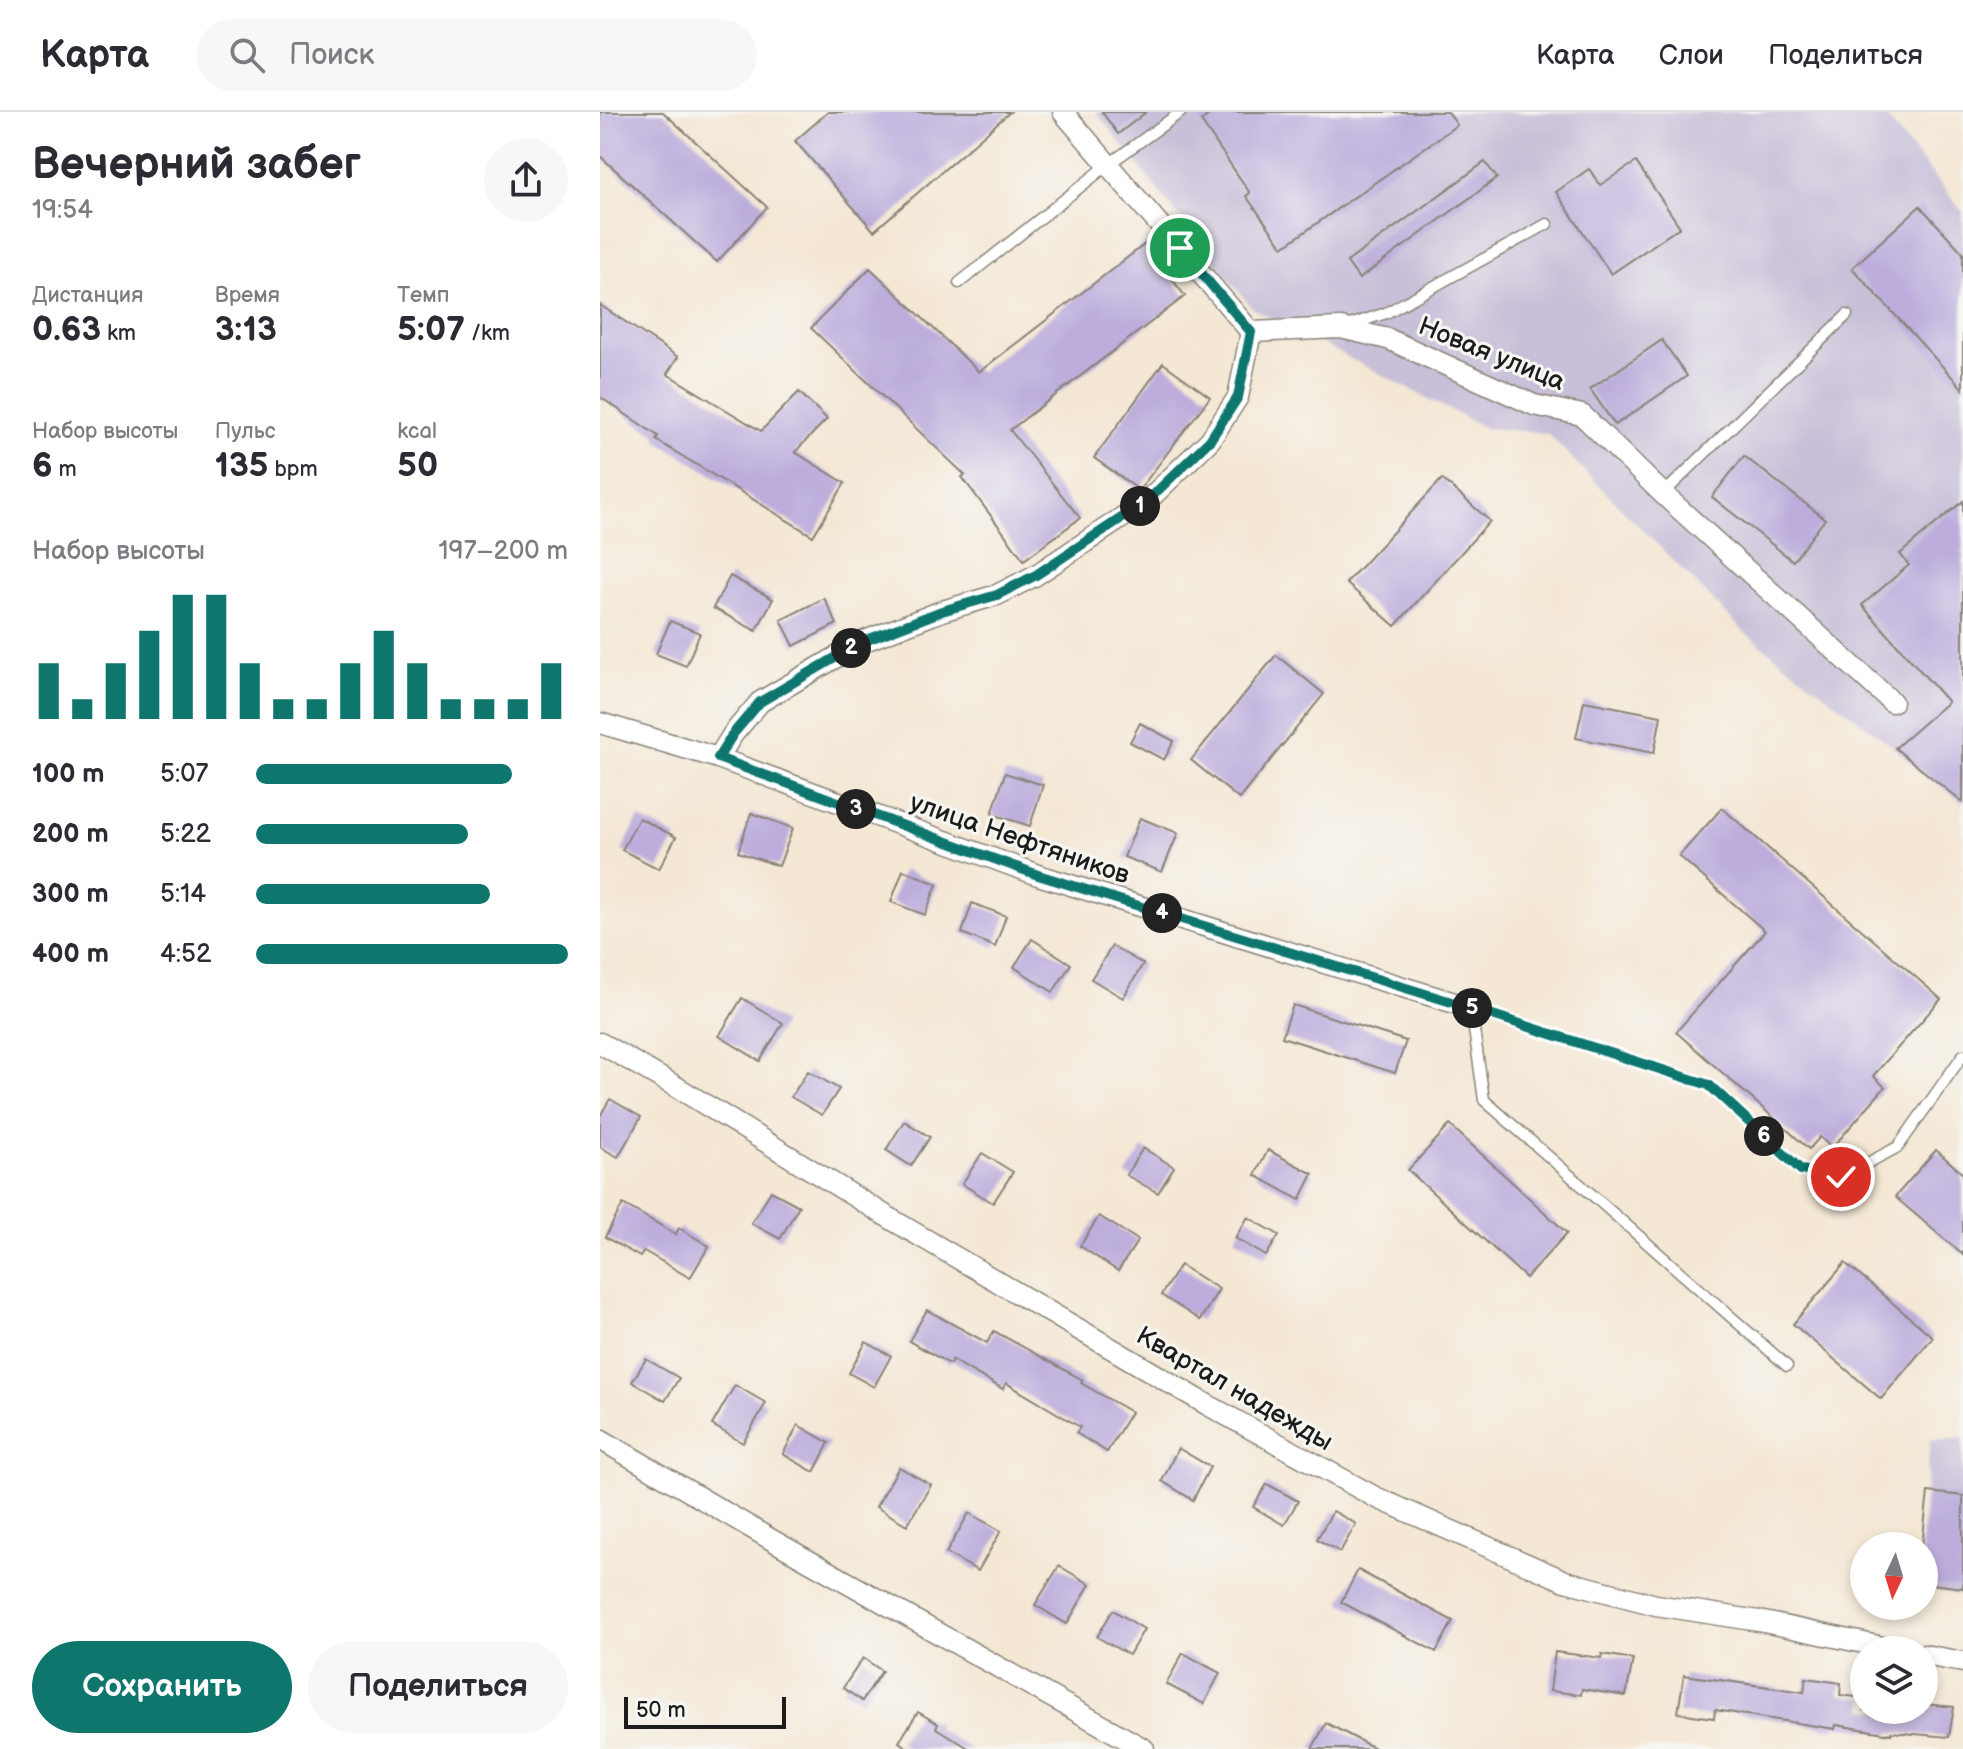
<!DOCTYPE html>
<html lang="ru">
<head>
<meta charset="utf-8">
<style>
	body { margin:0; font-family:"Balsamiq Sans",sans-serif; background:#f7f7f7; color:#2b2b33; height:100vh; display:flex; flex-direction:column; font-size:30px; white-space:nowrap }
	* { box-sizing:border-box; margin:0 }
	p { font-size:26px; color:#7c7c81 }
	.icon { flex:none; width:44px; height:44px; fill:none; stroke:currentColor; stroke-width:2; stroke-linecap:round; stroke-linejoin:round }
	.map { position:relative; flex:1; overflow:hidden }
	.side { display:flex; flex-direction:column; background:#fff; width:600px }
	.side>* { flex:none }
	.needle { width:52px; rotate:184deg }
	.tools { position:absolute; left:1250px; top:1420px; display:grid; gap:16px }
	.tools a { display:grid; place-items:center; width:88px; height:88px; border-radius:50%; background:#fff; box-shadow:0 4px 12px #0003; font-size:40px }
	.scale { position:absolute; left:24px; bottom:20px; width:162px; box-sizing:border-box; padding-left:8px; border:4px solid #1c1c1c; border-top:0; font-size:22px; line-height:28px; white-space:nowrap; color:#1c1c1c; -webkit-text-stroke:6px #f6f6f2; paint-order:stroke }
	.pin { position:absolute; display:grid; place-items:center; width:68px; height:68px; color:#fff; margin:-34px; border:4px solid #fff; border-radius:50%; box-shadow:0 2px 8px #0007 }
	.km { position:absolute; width:40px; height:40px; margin:-20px; border-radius:50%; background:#222; color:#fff; font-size:22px; line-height:40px; text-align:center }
	.round { display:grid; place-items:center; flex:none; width:84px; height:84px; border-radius:42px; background:#f7f7f7 }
	.head { display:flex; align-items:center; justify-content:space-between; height:136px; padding:0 32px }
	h1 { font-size:44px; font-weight:700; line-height:60px }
	.figures { display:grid; grid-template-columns:repeat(3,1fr); gap:12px; height:136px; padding:8px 32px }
	.figures div { display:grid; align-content:center }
	.figures b { font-size:34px; font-weight:700 }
	.figures small { font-size:22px; font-weight:400 }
	.figures p { font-size:22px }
	.chart { height:224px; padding:16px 32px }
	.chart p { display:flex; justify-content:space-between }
	.chart svg { width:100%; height:144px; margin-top:8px; stroke:#0f766e; stroke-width:6 }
	.button { display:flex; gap:16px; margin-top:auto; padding:16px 32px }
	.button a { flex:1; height:92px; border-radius:48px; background:#0f766e; color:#fff; font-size:32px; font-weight:700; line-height:92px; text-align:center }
	.button a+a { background:#f7f7f7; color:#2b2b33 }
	ul { padding:0 32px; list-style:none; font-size:26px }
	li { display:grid; grid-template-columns:128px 96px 1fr; align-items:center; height:60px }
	li i { height:20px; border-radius:10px; background:#0f766e }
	header { display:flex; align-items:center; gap:48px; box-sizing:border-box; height:112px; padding:0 40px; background:#fff; border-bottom:2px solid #e1e1e2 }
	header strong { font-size:38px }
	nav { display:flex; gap:44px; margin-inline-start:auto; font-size:28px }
	.search { width:560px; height:72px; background:#f7f7f7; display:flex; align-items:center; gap:20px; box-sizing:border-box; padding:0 28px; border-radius:44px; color:#7c7c81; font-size:30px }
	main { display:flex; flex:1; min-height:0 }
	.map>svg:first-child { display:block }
	.industrial { fill:#c8bfd8 }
	.building { fill:#bcaddc }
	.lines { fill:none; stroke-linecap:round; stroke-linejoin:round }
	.service-casing { stroke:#888278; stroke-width:13 }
	.minor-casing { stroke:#888278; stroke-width:23 }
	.service { stroke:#fff; stroke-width:10 }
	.minor { stroke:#fff; stroke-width:20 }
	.route-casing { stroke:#fff; stroke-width:16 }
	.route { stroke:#0f766e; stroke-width:10 }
	.labels { text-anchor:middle; stroke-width:6; stroke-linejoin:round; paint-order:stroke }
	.street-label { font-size:26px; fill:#1c1c1c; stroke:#f6f6f2 }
</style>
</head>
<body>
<header>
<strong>Карта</strong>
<div class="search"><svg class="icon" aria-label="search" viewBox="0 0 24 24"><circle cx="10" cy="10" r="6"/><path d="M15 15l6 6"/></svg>Поиск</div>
<nav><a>Карта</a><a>Слои</a><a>Поделиться</a></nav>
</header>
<main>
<section class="side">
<div class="head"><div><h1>Вечерний забег</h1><p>19:54</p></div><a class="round"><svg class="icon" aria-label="share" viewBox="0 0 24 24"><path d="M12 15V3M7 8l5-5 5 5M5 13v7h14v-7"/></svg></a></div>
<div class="figures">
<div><p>Дистанция</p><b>0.63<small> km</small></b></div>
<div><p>Время</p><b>3:13</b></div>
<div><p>Темп</p><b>5:07<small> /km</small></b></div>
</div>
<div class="figures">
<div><p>Набор высоты</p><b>6<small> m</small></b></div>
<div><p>Пульс</p><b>135<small> bpm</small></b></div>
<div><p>kcal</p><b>50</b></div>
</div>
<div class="chart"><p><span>Набор высоты</span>197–200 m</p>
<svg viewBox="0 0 160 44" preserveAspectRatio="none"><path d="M5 44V27M15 44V38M25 44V27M35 44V17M45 44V6M55 44V6M65 44V27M75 44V38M85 44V38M95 44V27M105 44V17M115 44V27M125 44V38M135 44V38M145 44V38M155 44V27"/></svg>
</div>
<ul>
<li><b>100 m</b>5:07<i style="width:82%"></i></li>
<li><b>200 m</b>5:22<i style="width:68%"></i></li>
<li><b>300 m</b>5:14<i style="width:75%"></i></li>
<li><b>400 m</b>4:52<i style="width:100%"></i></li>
</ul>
<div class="button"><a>Сохранить</a><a>Поделиться</a></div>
</section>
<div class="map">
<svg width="1363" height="1637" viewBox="0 0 1363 1637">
	<rect width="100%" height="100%" fill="#f6f6f2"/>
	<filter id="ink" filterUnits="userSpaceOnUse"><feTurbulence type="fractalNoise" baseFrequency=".0125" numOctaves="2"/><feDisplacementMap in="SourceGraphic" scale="16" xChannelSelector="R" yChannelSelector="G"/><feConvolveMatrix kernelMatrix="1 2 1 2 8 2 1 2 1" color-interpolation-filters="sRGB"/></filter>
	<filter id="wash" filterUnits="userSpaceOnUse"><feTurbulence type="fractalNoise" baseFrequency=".006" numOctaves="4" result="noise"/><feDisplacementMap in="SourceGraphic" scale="32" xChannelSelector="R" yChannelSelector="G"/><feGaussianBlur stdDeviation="1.8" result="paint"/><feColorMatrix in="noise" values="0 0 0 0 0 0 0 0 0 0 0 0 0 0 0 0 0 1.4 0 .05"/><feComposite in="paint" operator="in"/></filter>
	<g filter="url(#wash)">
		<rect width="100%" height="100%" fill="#f4e7d4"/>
		<g class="industrial">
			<polygon points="496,0 1282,0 1363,100 1363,642 1332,669 1295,636 1144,520 947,321 885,316 652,196"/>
			<polygon points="1363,1326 1363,1483 1324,1477 1324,1434 1321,1434 1330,1328"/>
		</g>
		<g id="blocks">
			<g class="building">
				<polygon points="0,0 63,0 167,95 117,150 0,44"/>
				<polygon points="228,0 410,0 274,119 195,29"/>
				<polygon points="502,0 546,0 518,22"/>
				<polygon points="613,0 848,0 857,13 683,135 646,84 650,81 601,9"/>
				<polygon points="885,50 897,66 759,167 747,150"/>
				<polygon points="1036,50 1080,115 1011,162 956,80 989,57 1000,73"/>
				<polygon points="1320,94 1363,141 1363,277 1252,156"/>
				<polygon points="545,132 585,184 410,318 480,406 424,448 362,365 365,363 211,216 270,156 379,260"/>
				<polygon points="0,193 78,245 67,262 161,319 199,280 227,307 195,340 245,371 213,424 56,328 58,324 0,285"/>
				<polygon points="1062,228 1087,264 1015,313 990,277"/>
				<polygon points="563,251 610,285 539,378 494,346"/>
				<polygon points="1144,344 1225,407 1193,449 1112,385"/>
				<polygon points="842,367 890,409 795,514 746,471"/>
				<polygon points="1363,389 1363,691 1295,636 1348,590 1262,493 1309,453 1300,442"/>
				<polygon points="130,464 173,487 156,519 113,496"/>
				<polygon points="224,486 237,512 194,534 181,508"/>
				<polygon points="70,509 100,521 86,554 56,542"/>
				<polygon points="676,543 724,582 639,687 591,648"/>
				<polygon points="984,589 1061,604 1054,641 976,626"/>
				<polygon points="540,611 574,629 564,648 530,630"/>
				<polygon points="405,661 443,673 430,714 392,702"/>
				<polygon points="1122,696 1341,887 1273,964 1285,975 1232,1036 1220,1025 1209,1037 1076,920 1165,819 1079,744"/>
				<polygon points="151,701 193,716 179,754 138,740"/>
				<polygon points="39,706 76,725 59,757 22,738"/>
				<polygon points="540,706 578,721 562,760 524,745"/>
				<polygon points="303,758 337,772 325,803 291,790"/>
				<polygon points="372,791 406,804 395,835 362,821"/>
				<polygon points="432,827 471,852 453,880 414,855"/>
				<polygon points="512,834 543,852 523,886 491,867"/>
				<polygon points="142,886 183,911 160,949 119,924"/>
				<polygon points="693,893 806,929 795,961 682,925"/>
				<polygon points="208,959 239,977 222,1003 191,985"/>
				<polygon points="10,987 41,1005 18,1045 0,1035 0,1004"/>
				<polygon points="304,1009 330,1025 311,1054 286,1038"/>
				<polygon points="850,1013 967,1121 926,1166 808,1058"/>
				<polygon points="543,1036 574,1055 558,1081 526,1063"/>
				<polygon points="668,1038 713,1062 700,1088 655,1063"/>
				<polygon points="1336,1038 1363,1062 1363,1143 1295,1085"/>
				<polygon points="382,1041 413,1060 393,1091 362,1072"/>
				<polygon points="171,1079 199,1094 180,1127 151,1111"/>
				<polygon points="23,1092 76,1122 79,1116 109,1134 90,1166 44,1139 40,1145 5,1125"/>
				<polygon points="499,1104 538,1128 518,1159 480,1134"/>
				<polygon points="648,1105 679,1123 666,1144 635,1126"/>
				<polygon points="1245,1151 1333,1225 1281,1287 1193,1212"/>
				<polygon points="580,1153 619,1177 600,1208 561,1183"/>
				<polygon points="327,1198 387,1231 394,1219 483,1268 481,1271 531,1300 507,1340 476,1321 480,1315 406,1271 403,1277 352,1248 350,1252 309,1229"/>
				<polygon points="266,1230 291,1244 274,1275 249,1261"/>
				<polygon points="46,1247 79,1266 65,1289 32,1270"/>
				<polygon points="135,1273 166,1291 143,1331 112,1313"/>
				<polygon points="198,1313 229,1331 214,1360 183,1342"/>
				<polygon points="578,1336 610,1355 593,1388 562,1369"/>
				<polygon points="299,1355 331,1373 307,1413 276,1395"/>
				<polygon points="667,1372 698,1389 684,1413 653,1395"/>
				<polygon points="1328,1380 1363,1384 1363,1476 1324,1471 1322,1434"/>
				<polygon points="733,1399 756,1412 740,1440 717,1427"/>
				<polygon points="369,1401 401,1419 378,1459 346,1441"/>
				<polygon points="459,1454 490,1472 467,1512 435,1493"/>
				<polygon points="758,1458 853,1509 836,1540 741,1490"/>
				<polygon points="513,1498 544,1517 529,1543 497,1525"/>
				<polygon points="955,1540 1001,1546 1002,1542 1033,1547 1026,1584 982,1577 981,1583 950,1579"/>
				<polygon points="583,1541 620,1561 604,1592 566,1572"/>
				<polygon points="263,1546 282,1559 262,1589 243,1576"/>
				<polygon points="1084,1563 1204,1580 1206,1566 1241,1571 1240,1583 1264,1586 1264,1598 1324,1598 1324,1592 1354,1595 1349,1625 1291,1620 1291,1622 1236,1613 1235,1617 1115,1598 1114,1606 1078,1601"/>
				<polygon points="318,1600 338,1612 336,1616 370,1637 309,1637 299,1630"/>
				<polygon points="726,1611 776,1637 712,1637"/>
			</g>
		</g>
	</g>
	<g filter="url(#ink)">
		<use href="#blocks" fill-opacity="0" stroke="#888278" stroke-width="2"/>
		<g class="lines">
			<defs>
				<g id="service">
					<polyline points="359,171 509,52 581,0"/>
					<polyline points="747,214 786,201 947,112"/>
					<polyline points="1063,382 1247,203"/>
					<polyline points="1187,1254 884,988 871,896 1109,973 1201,1058 1241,1065 1298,1035 1363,943"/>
				</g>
				<g id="minor">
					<polyline points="463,0 651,220 741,216 788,227 934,293 982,303 1063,382 1292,590"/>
					<polyline points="0,611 118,646 438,763 871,896"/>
					<polyline points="118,646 133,622 160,590 262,530 342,499 397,483 436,463 547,389 610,328 638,285 651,220"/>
					<polyline points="0,931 75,974 296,1110 606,1292 775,1385 965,1469 1056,1493 1159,1509 1297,1538"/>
					<polyline points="0,1327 172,1428 544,1637"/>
					<polyline points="1324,1543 1363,1550"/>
				</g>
			</defs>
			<use href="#service" class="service-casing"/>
			<use href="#minor" class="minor-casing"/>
			<use href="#service" class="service"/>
			<use href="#minor" class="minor"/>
		</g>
	</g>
	<g class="lines" filter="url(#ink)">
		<defs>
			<polyline id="route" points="580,136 651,220 638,285 610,328 547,389 436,463 397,483 342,499 262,530 160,590 133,622 118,646 438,763 871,896 1109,973 1201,1058 1241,1065"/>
		</defs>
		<use href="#route" class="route-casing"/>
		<use href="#route" class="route"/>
	</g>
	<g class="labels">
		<g class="street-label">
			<text transform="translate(892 241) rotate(22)" y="9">Новая улица</text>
			<text transform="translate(420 726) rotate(19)" y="9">улица Нефтяников</text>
			<text transform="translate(635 1276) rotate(30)" y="9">Квартал надежды</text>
		</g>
	</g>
</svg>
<div class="tools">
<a><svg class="needle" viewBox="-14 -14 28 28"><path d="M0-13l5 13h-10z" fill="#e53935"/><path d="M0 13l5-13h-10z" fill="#7c7c81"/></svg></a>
<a><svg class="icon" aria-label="layers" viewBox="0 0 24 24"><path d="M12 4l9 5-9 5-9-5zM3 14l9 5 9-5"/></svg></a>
</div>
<div class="scale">50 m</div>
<div class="pin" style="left:580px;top:136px;background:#1e9e55"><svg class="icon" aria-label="arrive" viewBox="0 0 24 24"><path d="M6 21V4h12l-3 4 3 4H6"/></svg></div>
<div class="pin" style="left:1241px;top:1065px;background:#d93025"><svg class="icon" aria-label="check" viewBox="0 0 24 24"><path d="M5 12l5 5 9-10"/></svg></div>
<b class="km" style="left:540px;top:394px">1</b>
<b class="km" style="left:251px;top:536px">2</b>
<b class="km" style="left:256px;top:697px">3</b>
<b class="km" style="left:562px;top:801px">4</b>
<b class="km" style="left:872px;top:896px">5</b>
<b class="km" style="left:1164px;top:1024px">6</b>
</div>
</main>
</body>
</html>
